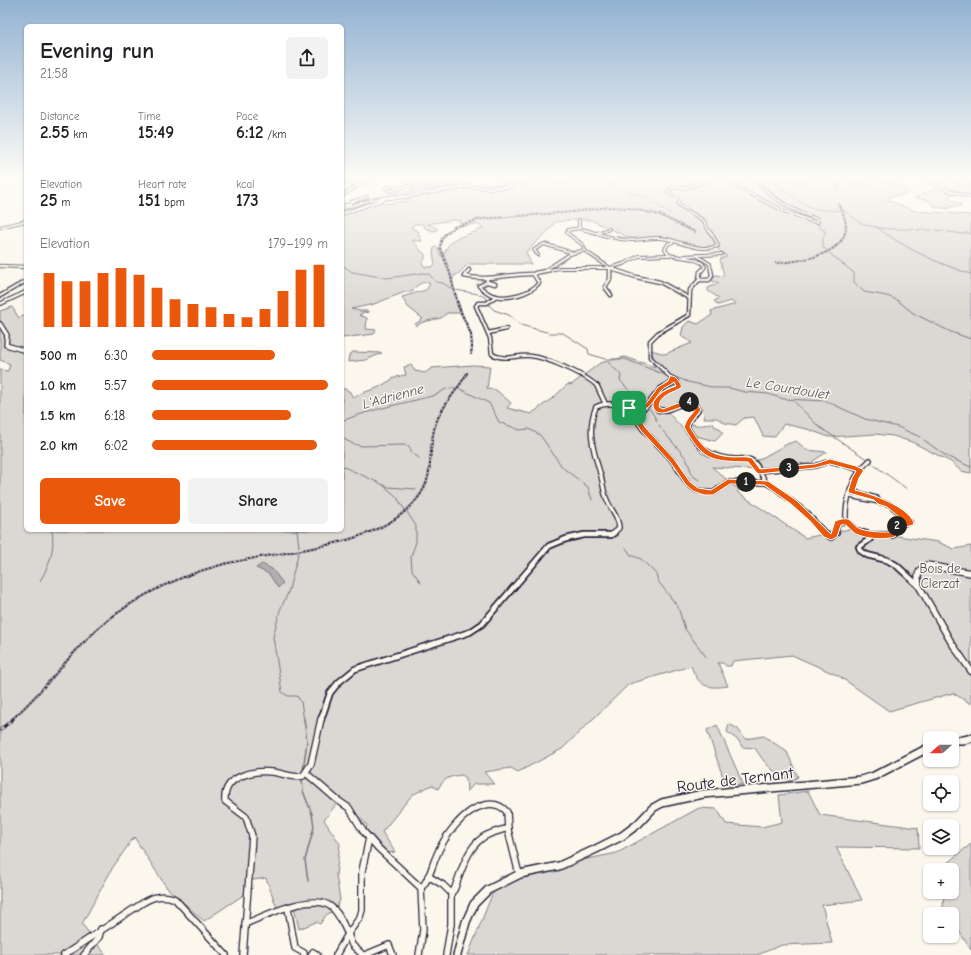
<!DOCTYPE html>
<html lang="en">
<head>
<meta charset="utf-8">
<style>
	body { margin:0; font-family:"Comic Neue",sans-serif; background:#f2f2f2; color:#202124; height:100vh; display:flex; flex-direction:column; font-size:15px; white-space:nowrap }
	* { box-sizing:border-box; margin:0 }
	p { font-size:13px; color:#757577 }
	.icon { flex:none; width:22px; height:22px; fill:none; stroke:currentColor; stroke-width:2; stroke-linecap:round; stroke-linejoin:round }
	.map { position:relative; flex:1; overflow:hidden }
	.side { position:absolute; left:24px; top:24px; width:320px; height:508px; display:flex; flex-direction:column; background:#fff; border-radius:6px; box-shadow:0 1px 3px #0004 }
	.side>* { flex:none }
	.needle { width:26px; rotate:249deg }
	.fabs { position:absolute; left:923px; top:731px; display:grid; gap:8px }
	.fabs a { display:grid; place-items:center; width:36px; height:36px; border-radius:6px; background:#fff; box-shadow:0 1px 3px #0004; font-size:20px }
	.pin { position:absolute; display:grid; place-items:center; width:34px; height:34px; color:#fff; margin:-17px; border-radius:8px; box-shadow:0 2px 6px #0006 }
	.km { position:absolute; width:20px; height:20px; margin:-10px; border-radius:50%; background:#222; color:#fff; font-size:11px; line-height:20px; text-align:center }
	.round { display:grid; place-items:center; flex:none; width:42px; height:42px; border-radius:6px; background:#f2f2f2 }
	.summary { display:flex; align-items:center; justify-content:space-between; height:68px; padding:0 16px }
	h1 { font-size:22px; font-weight:700; line-height:30px }
	.stats { display:grid; grid-template-columns:repeat(3,1fr); gap:6px; height:68px; padding:4px 16px }
	.stats div { display:grid; align-content:center }
	.stats b { font-size:17px; font-weight:700 }
	.stats small { font-size:11px; font-weight:400 }
	.stats p { font-size:11px }
	.chart { height:112px; padding:8px 16px }
	.chart p { display:flex; justify-content:space-between }
	.chart svg { width:100%; height:72px; margin-top:4px; stroke:#ea580c; stroke-width:6 }
	.primary-button { display:flex; gap:8px; margin-top:auto; padding:8px 16px }
	.primary-button a { flex:1; height:46px; border-radius:6px; background:#ea580c; color:#fff; font-size:16px; font-weight:700; line-height:46px; text-align:center }
	.primary-button a+a { background:#f2f2f2; color:#202124 }
	ul { padding:0 16px; list-style:none; font-size:13px }
	li { display:grid; grid-template-columns:64px 48px 1fr; align-items:center; height:30px }
	li i { height:10px; border-radius:5px; background:#ea580c }
	.map>svg:first-child { display:block }
	.green { fill:#dbd8d3; stroke:#7e7d87; fill-rule:evenodd }
	.water { fill:#b1aeb0; stroke:#787681 }
	.lines { fill:none; stroke-linecap:round; stroke-linejoin:round }
	.stream-far1 { stroke:#787681; stroke-width:1 }
	.stream { stroke:#787681; stroke-width:1.5 }
	.minor-far4-casing { stroke:#22223b; stroke-width:4 }
	.minor-far3-casing { stroke:#22223b; stroke-width:5 }
	.minor-far2-casing { stroke:#22223b; stroke-width:6 }
	.minor-far1-casing { stroke:#22223b; stroke-width:8 }
	.minor-casing { stroke:#22223b; stroke-width:8 }
	.major-far3-casing { stroke:#22223b; stroke-width:4.5 }
	.major-far2-casing { stroke:#22223b; stroke-width:6 }
	.major-far1-casing { stroke:#22223b; stroke-width:8 }
	.major-casing { stroke:#22223b; stroke-width:10 }
	.minor-far4 { stroke:#fbf7ec; stroke-width:2 }
	.minor-far3 { stroke:#fbf7ec; stroke-width:2.5 }
	.minor-far2 { stroke:#fbf7ec; stroke-width:3.5 }
	.minor-far1 { stroke:#fbf7ec; stroke-width:4.5 }
	.minor { stroke:#fbf7ec; stroke-width:5.5 }
	.major-far3 { stroke:#fbf7ec; stroke-width:2.5 }
	.major-far2 { stroke:#fbf7ec; stroke-width:3.5 }
	.major-far1 { stroke:#fbf7ec; stroke-width:5.5 }
	.major { stroke:#fbf7ec; stroke-width:7 }
	.rail-far1-casing { stroke:#22223b; stroke-width:2 }
	.rail-casing { stroke:#22223b; stroke-width:3 }
	.rail-far1 { stroke:#fbf7ec; stroke-width:1; stroke-dasharray:2; stroke-linecap:butt }
	.rail { stroke:#fbf7ec; stroke-width:1.5; stroke-dasharray:4.5; stroke-linecap:butt }
	.route { fill:#ea580c; stroke:#fff; fill-rule:evenodd }
	.labels { text-anchor:middle; stroke-width:3; stroke-linejoin:round; paint-order:stroke }
	.park-label { font-size:13px; fill:#505061; stroke:#fbf7ec }
	.water-label { font-size:14px; font-style:italic; fill:#545364; stroke:#fbf7ec }
	.near-street-label { font-size:16px; fill:#22223b; stroke:#fbf7ec }
</style>
</head>
<body>
<div class="map">
<svg width="971" height="955" viewBox="0 0 971 955">
	<rect width="100%" height="100%" fill="#fbf7ec"/>
	<filter id="ink" filterUnits="userSpaceOnUse"><feTurbulence type="fractalNoise" baseFrequency=".025" numOctaves="2"/><feDisplacementMap in="SourceGraphic" scale="8" xChannelSelector="R" yChannelSelector="G"/><feConvolveMatrix kernelMatrix="1 2 1 2 8 2 1 2 1" color-interpolation-filters="sRGB"/></filter>
	<g filter="url(#ink)">
		<g class="green">
			<path d="M528,179H548L555,183L575,182L589,179H907L902,181L906,188V194L889,197L888,200L915,211L971,215V473L961,471L951,462L912,442L893,436L875,434L829,437L807,429L784,424L774,437L763,436L754,417L744,418L736,425L725,423L717,418H704L703,408L693,400L676,404L665,409L692,439L701,453L716,459L749,463L760,459L787,444L796,441L807,450L827,452L813,461L810,466L800,463L761,470L712,467L739,490L737,492L805,538L850,529L938,542L954,549L971,546V704L953,693L889,711L839,676L792,655L733,661L731,666H726L723,663H718L728,686C707,689 699,687 691,666L629,684L562,749L518,772L511,768L484,772L494,784H474L467,792L466,778L462,775C450,776 444,778 438,789L432,785L412,795L382,832L395,852L388,853L366,829L367,825L341,798L324,820L340,844L336,875L340,900L336,909L326,915L320,924L316,922L299,929L293,902L277,908L266,878L247,881L245,894L204,921L167,888L134,837L113,867L82,924L106,955H0V370L8,371L10,364L0,360V311L12,307L19,318L26,315V530H342V389H345L350,392L353,398C361,393 368,391 377,388C388,383 393,376 406,375L404,367L411,365L415,371L425,373L432,368L473,365L490,366L487,389L496,390L511,403L507,408L531,414L554,397L568,384L571,385L600,363L625,357L655,367L652,363L655,362L651,350L665,354L692,343L681,336L683,327L689,321L698,324L712,315L711,311L736,304L731,301L718,305L714,301L719,298L708,291V288L719,283L712,281L715,275L724,276L720,259L727,256L714,246L702,247L664,237L634,240L591,220H571L555,222L550,229L526,252L531,264H468L458,274L454,276L452,282L462,313H447L441,318L423,322L416,326L415,324L423,319L407,306L402,297L426,290L430,284L428,282C420,282 416,286 411,292H405L374,304L351,309L360,311H368V313L364,312L359,315L367,318L366,329L376,330L374,334L342,338V210L379,201L384,204L408,201L406,197L411,195H396L394,193L414,191L411,189L435,188L438,191ZM454,220L460,221L461,226L477,224L483,228C475,233 455,237 451,242C448,245 446,250 444,254L440,255L437,246L434,248L433,253L435,264L432,267H425L422,263L425,259V254C419,251 418,244 411,240L422,241L418,234L419,232L411,227L415,224H423L425,228L433,231L437,230V228L427,224Z"/>
			<polygon points="927,179 971,179 971,196 956,192 949,196 949,199 961,204 961,206 948,207 949,209 934,207 928,200 914,198 941,186"/>
			<polygon points="353,352 382,353 366,360 348,362 349,355"/>
			<path d="M690,423C698,427 705,425 713,423L714,426L719,428L723,433L715,441L696,436L689,426Z"/>
			<path d="M729,724L738,729L745,739L764,736L787,752L798,777L791,781C772,771 767,767 755,748L742,747L739,741L727,732Z"/>
			<polygon points="717,725 743,784 726,786 707,730"/>
			<polygon points="808,791 820,815 918,828 919,848 836,847 862,900 822,905 832,943 782,945 757,955 468,955 499,877 617,853 699,808 717,809 726,824 762,827 782,822 779,795"/>
			<polygon points="971,844 971,950 952,920 952,914 948,914 943,906 944,892 952,892 952,870 946,870 947,863"/>
		</g>
		<polygon class="water" points="262,564 272,569 283,583 278,588 269,574 256,568"/>
		<g class="lines">
			<g class="stream-far1">
				<polyline points="604,179 615,186 649,199 671,214"/>
				<polyline points="764,179 762,184 789,206"/>
				<path d="M764,179C770,182 778,185 783,189C804,206 812,212 840,210"/>
				<polyline points="768,179 785,182 826,179"/>
				<polyline points="843,179 880,189"/>
				<polyline points="879,179 895,184"/>
				<polyline points="946,179 971,188"/>
				<path d="M842,211C851,213 855,221 864,224C879,230 898,229 914,229"/>
				<polyline points="809,217 815,220"/>
				<polyline points="818,222 819,227 824,230 825,234 823,237 823,247 828,252"/>
				<path d="M875,226C904,248 936,263 971,274"/>
				<polyline points="917,230 932,230"/>
				<polyline points="936,230 944,231"/>
				<polyline points="947,232 964,234"/>
				<polyline points="965,233 971,233"/>
				<polyline points="829,253 854,273 854,282 864,292 887,296 897,300 913,313 951,332 971,339"/>
				<polyline points="342,265 352,272 387,278 423,273 429,274 436,282 443,283 453,290"/>
				<polyline points="456,290 478,294 485,297 487,301"/>
				<polyline points="488,304 494,310 509,315 521,325 550,333 563,333 588,349 589,354 605,359 625,359 668,376"/>
				<polyline points="605,359 621,375 620,380 631,393"/>
				<polyline points="673,376 688,382 716,388 729,388 745,392 768,394 784,399 826,401 865,419 898,427 920,437"/>
				<polyline points="460,389 489,403 499,422 520,430 529,429 540,435 563,468 588,487 592,500"/>
				<polyline points="793,400 818,426 868,460"/>
				<polyline points="650,409 657,421"/>
				<path d="M342,421C371,409 402,404 432,396C445,392 442,387 458,388"/>
				<polyline points="659,425 661,428"/>
				<polyline points="663,431 686,458 693,476 699,480"/>
				<polyline points="342,438 353,444 362,446 404,445 409,446 412,453 419,458"/>
				<polyline points="924,440 946,456 971,467"/>
				<polyline points="870,462 907,489"/>
				<polyline points="342,466 388,487 416,489"/>
				<polyline points="383,485 396,496 405,510"/>
				<polyline points="407,512 416,526 416,542 411,556 412,570 421,583"/>
				<polyline points="297,530 299,547"/>
				<polyline points="626,548 631,555 641,559 656,574 658,581 678,607 685,629 707,658"/>
				<polyline points="299,551 288,593 280,610 273,637 282,692 288,696 297,696 301,702 304,720"/>
				<path d="M40,581C50,564 55,550 52,530"/>
			</g>
			<g class="stream">
				<polyline points="303,771 307,741 304,719"/>
				<polyline points="302,779 303,791 312,814 314,827 305,860 308,881"/>
			</g>
			<defs>
				<g id="minor-far4">
					<path d="M407,179V182C423,185 442,188 458,183L459,180L457,179"/>
					<polyline points="425,179 440,181 440,184"/>
					<path d="M725,179L733,182L740,189L784,211L811,221L818,222L817,219C794,211 770,198 755,179"/>
					<polyline points="925,179 947,190 971,197"/>
					<polyline points="342,184 358,184"/>
					<polyline points="455,184 463,185"/>
					<polyline points="399,188 395,186 385,188 389,191 416,184"/>
					<polyline points="342,196 360,184 372,179"/>
					<polyline points="342,205 350,205"/>
					<polyline points="349,205 351,202 367,197"/>
					<path d="M342,208C360,204 388,193 406,197"/>
					<polyline points="579,220 579,228 568,230 567,233 583,245 585,251 610,268 618,271"/>
					<polyline points="0,227 26,221"/>
					<path d="M579,228C598,233 610,239 630,240C642,240 655,236 667,239C683,243 701,252 718,246C715,236 707,231 704,221L679,205L678,198L666,193L673,188H684L712,179"/>
					<polyline points="597,233 609,229"/>
					<polyline points="673,242 668,244 665,249 669,255 693,259 702,263 705,267 701,271"/>
					<polyline points="538,255 534,250 544,244 573,253"/>
					<polyline points="696,255 710,264 711,271"/>
					<polyline points="684,256 722,254"/>
					<polyline points="610,268 610,271"/>
					<polyline points="547,269 570,254 585,250"/>
					<polyline points="545,271 559,268 610,268 623,264 639,256 669,255"/>
				</g>
				<g id="minor-far3">
					<path d="M469,270L464,276C488,282 510,273 534,274"/>
					<polyline points="610,270 610,279 605,287 611,295"/>
					<polyline points="615,270 636,277 660,282 689,298"/>
					<path d="M487,279V282L479,286C484,290 489,295 495,296C508,299 530,294 539,283L534,275L535,273L550,270"/>
					<polyline points="699,280 709,280 712,276 711,270"/>
					<polyline points="487,282 495,284"/>
					<polyline points="0,296 26,281"/>
					<path d="M496,296L487,303H478L476,306L490,338L492,354C505,362 517,354 531,356C547,358 587,375 598,387"/>
					<polyline points="0,304 26,292"/>
					<polyline points="488,333 506,329"/>
					<polyline points="672,378 677,382 679,387"/>
					<polyline points="663,387 671,382 671,378 650,357 650,341 658,333 689,315 690,290 699,280 700,272 702,270"/>
				</g>
				<g id="minor-far2">
					<polyline points="597,386 605,403"/>
					<path d="M679,386L662,394L655,404L658,410C671,413 680,400 693,404L698,410L689,421L687,427C697,448 712,458 735,459C740,459 747,458 751,460C758,463 762,477 766,483"/>
					<polyline points="629,408 643,429 672,460 688,484 696,490 713,493 728,482 766,483 775,488 807,513 826,534"/>
					<polyline points="759,471 815,466 830,461 860,470"/>
					<polyline points="851,491 876,498 880,502"/>
					<polyline points="850,496 889,504 910,522 896,526 892,534"/>
					<polyline points="846,521 857,531 868,534"/>
					<path d="M846,521C845,505 850,485 859,472C862,467 866,464 870,460"/>
					<path d="M613,534L619,528C619,517 611,510 607,500C604,493 603,484 601,476C594,453 586,430 596,407C612,399 628,410 645,408L660,389L665,386"/>
					<polyline points="835,534 838,524 846,521"/>
				</g>
				<g id="minor-far1">
					<polyline points="825,533 831,537 836,533"/>
					<polyline points="864,533 871,535 870,539 859,547 861,551 867,555 887,560 896,565 919,586"/>
					<polyline points="871,535 892,535 893,533"/>
					<polyline points="321,720 330,693 339,682 355,669 470,632 482,624 549,546 566,539 584,535 611,535 614,533"/>
				</g>
				<g id="minor">
					<polyline points="306,773 336,799 349,808 363,831 378,848 421,888"/>
					<path d="M428,876L443,885L451,893L454,890C461,873 466,850 482,838C489,833 499,831 508,828"/>
					<path d="M421,888C430,879 431,868 436,857C443,838 464,809 485,805C494,803 501,805 507,812L508,830L519,874"/>
					<polyline points="288,908 295,948 304,953 304,955"/>
					<path d="M245,924C264,916 311,893 330,906C339,912 343,925 348,934L360,917L362,910V871L369,838"/>
					<polyline points="348,934 352,945 363,955"/>
					<path d="M64,955L144,902C154,896 164,894 175,899L226,955"/>
					<polyline points="84,955 99,937 101,929"/>
					<path d="M243,955L252,836L246,817L225,801C223,776 252,770 272,772C283,773 292,779 303,776L311,764L321,719"/>
					<polyline points="311,955 313,952 317,955"/>
					<polyline points="336,955 348,934"/>
					<polyline points="365,955 389,945 393,955"/>
					<polyline points="419,955 423,930 421,888"/>
					<polyline points="446,955 451,924 451,893"/>
				</g>
				<g id="major-far3">
					<polyline points="342,214 387,198 403,197 470,186 487,188 508,187 527,179"/>
					<polyline points="0,266 26,267"/>
				</g>
				<polyline id="major-far2" points="0,324 7,335 6,345 26,351"/>
				<path id="major-far1" d="M971,573L927,565C917,570 917,576 919,586L951,642L971,671"/>
				<g id="major">
					<polyline points="952,740 964,740 971,738"/>
					<polyline points="457,955 466,922 474,904 488,890 520,874 559,866 594,850 622,836 638,824 653,808 662,803 703,794 861,780 874,776 930,747"/>
				</g>
			</defs>
			<use href="#minor-far4" class="minor-far4-casing"/>
			<use href="#minor-far3" class="minor-far3-casing"/>
			<use href="#minor-far2" class="minor-far2-casing"/>
			<use href="#minor-far1" class="minor-far1-casing"/>
			<use href="#minor" class="minor-casing"/>
			<use href="#major-far3" class="major-far3-casing"/>
			<use href="#major-far2" class="major-far2-casing"/>
			<use href="#major-far1" class="major-far1-casing"/>
			<use href="#major" class="major-casing"/>
			<use href="#minor-far4" class="minor-far4"/>
			<use href="#minor-far3" class="minor-far3"/>
			<use href="#minor-far2" class="minor-far2"/>
			<use href="#minor-far1" class="minor-far1"/>
			<use href="#minor" class="minor"/>
			<use href="#major-far3" class="major-far3"/>
			<use href="#major-far2" class="major-far2"/>
			<use href="#major-far1" class="major-far1"/>
			<use href="#major" class="major"/>
			<defs>
				<g id="rail-far1">
					<polyline points="834,179 838,189"/>
					<path d="M776,263C810,261 867,250 838,204"/>
					<polyline points="471,354 472,347 471,334 458,306 450,273 440,248 441,241 444,235 454,227 481,219 572,212 609,207 629,208 660,215 695,232"/>
					<path d="M11,720C38,697 59,668 83,643C122,602 170,578 224,564C282,550 378,549 417,499C437,475 426,449 436,423C442,404 458,391 467,373"/>
				</g>
				<polyline id="rail" points="0,730 13,719"/>
			</defs>
			<use href="#rail-far1" class="rail-far1-casing"/>
			<use href="#rail" class="rail-casing"/>
			<use href="#rail-far1" class="rail-far1"/>
			<use href="#rail" class="rail"/>
		</g>
	</g>
	<linearGradient id="sky" x2="0" y2="1"><stop stop-color="#92b2d2"/><stop offset="0.57" stop-color="#fdfbf6"/><stop offset="1" stop-color="#fdfbf6" stop-opacity="0"/></linearGradient>
	<rect width="971" height="312" fill="url(#sky)"/>
	<path class="route" d="M670,376C676,375 679,381 682,387C674,393 659,394 659,407L663,409C674,405 686,398 697,403L701,410L692,422L690,427C702,447 709,456 734,457C740,457 746,456 752,458L760,469L815,464L830,459L856,466L864,470L859,478L855,490C871,494 908,506 914,523L913,525L898,529L895,537C884,540 867,539 856,534C850,531 848,523 841,525L837,537L831,540L824,537L810,521L791,504L764,485L730,484L713,495H704L693,491L686,485L670,462L641,431L626,408L629,406L641,407L645,405L658,387L668,381ZM674,382L676,386C670,388 663,391 659,395C655,399 651,403 654,409C661,421 682,402 693,406L695,410L687,420L684,427C703,461 711,461 748,462L757,473L759,474L815,468L830,464L856,471L852,478L848,491L849,493L874,500L878,504L887,507L905,522L893,524L890,532C881,532 870,532 861,529C849,525 854,514 835,521L831,534L796,500L768,481L728,479L711,490L698,488L690,482L674,459L645,427L634,410C651,411 651,403 661,391C664,387 670,386 674,382Z"/>
	<g class="labels">
		<g class="park-label">
			<text x="940" y="573">Bois de<tspan x="940" dy="15">Clerzat</tspan></text>
		</g>
		<g class="water-label">
			<text transform="translate(788 388) rotate(9)" y="5">Le Courdoulet</text>
			<text transform="translate(393 396) rotate(-15)" y="5">L'Adrienne</text>
		</g>
		<g class="near-street-label">
			<text transform="translate(735 779) rotate(-7)" y="6">Route de Ternant</text>
		</g>
	</g>
</svg>
<div class="fabs">
<a><svg class="needle" viewBox="-14 -14 28 28"><path d="M0-13l5 13h-10z" fill="#e53935"/><path d="M0 13l5-13h-10z" fill="#757577"/></svg></a>
<a><svg class="icon" aria-label="locate" viewBox="0 0 24 24"><circle cx="12" cy="12" r="6"/><path d="M12 2v4M12 18v4M2 12h4M18 12h4"/></svg></a>
<a><svg class="icon" aria-label="layers" viewBox="0 0 24 24"><path d="M12 4l9 5-9 5-9-5zM3 14l9 5 9-5"/></svg></a>
<a>+</a>
<a>−</a>
</div>
<div class="pin" style="left:629px;top:408px;background:#1e9e55"><svg class="icon" aria-label="arrive" viewBox="0 0 24 24"><path d="M6 21V4h12l-3 4 3 4H6"/></svg></div>
<b class="km" style="left:746px;top:482px">1</b>
<b class="km" style="left:897px;top:526px">2</b>
<b class="km" style="left:789px;top:468px">3</b>
<b class="km" style="left:689px;top:402px">4</b>
<section class="side">
<div class="summary"><div><h1>Evening run</h1><p>21:58</p></div><a class="round"><svg class="icon" aria-label="share" viewBox="0 0 24 24"><path d="M12 15V3M7 8l5-5 5 5M5 13v7h14v-7"/></svg></a></div>
<div class="stats">
<div><p>Distance</p><b>2.55<small> km</small></b></div>
<div><p>Time</p><b>15:49</b></div>
<div><p>Pace</p><b>6:12<small> /km</small></b></div>
</div>
<div class="stats">
<div><p>Elevation</p><b>25<small> m</small></b></div>
<div><p>Heart rate</p><b>151<small> bpm</small></b></div>
<div><p>kcal</p><b>173</b></div>
</div>
<div class="chart"><p><span>Elevation</span>179–199 m</p>
<svg viewBox="0 0 160 44" preserveAspectRatio="none"><path d="M5 44V11M15 44V16M25 44V16M35 44V11M45 44V8M55 44V12M65 44V20M75 44V27M85 44V30M95 44V32M105 44V36M115 44V38M125 44V33M135 44V22M145 44V9M155 44V6"/></svg>
</div>
<ul>
<li><b>500 m</b>6:30<i style="width:70%"></i></li>
<li><b>1.0 km</b>5:57<i style="width:100%"></i></li>
<li><b>1.5 km</b>6:18<i style="width:79%"></i></li>
<li><b>2.0 km</b>6:02<i style="width:94%"></i></li>
</ul>
<div class="primary-button"><a>Save</a><a>Share</a></div>
</section>
</div>
</body>
</html>
